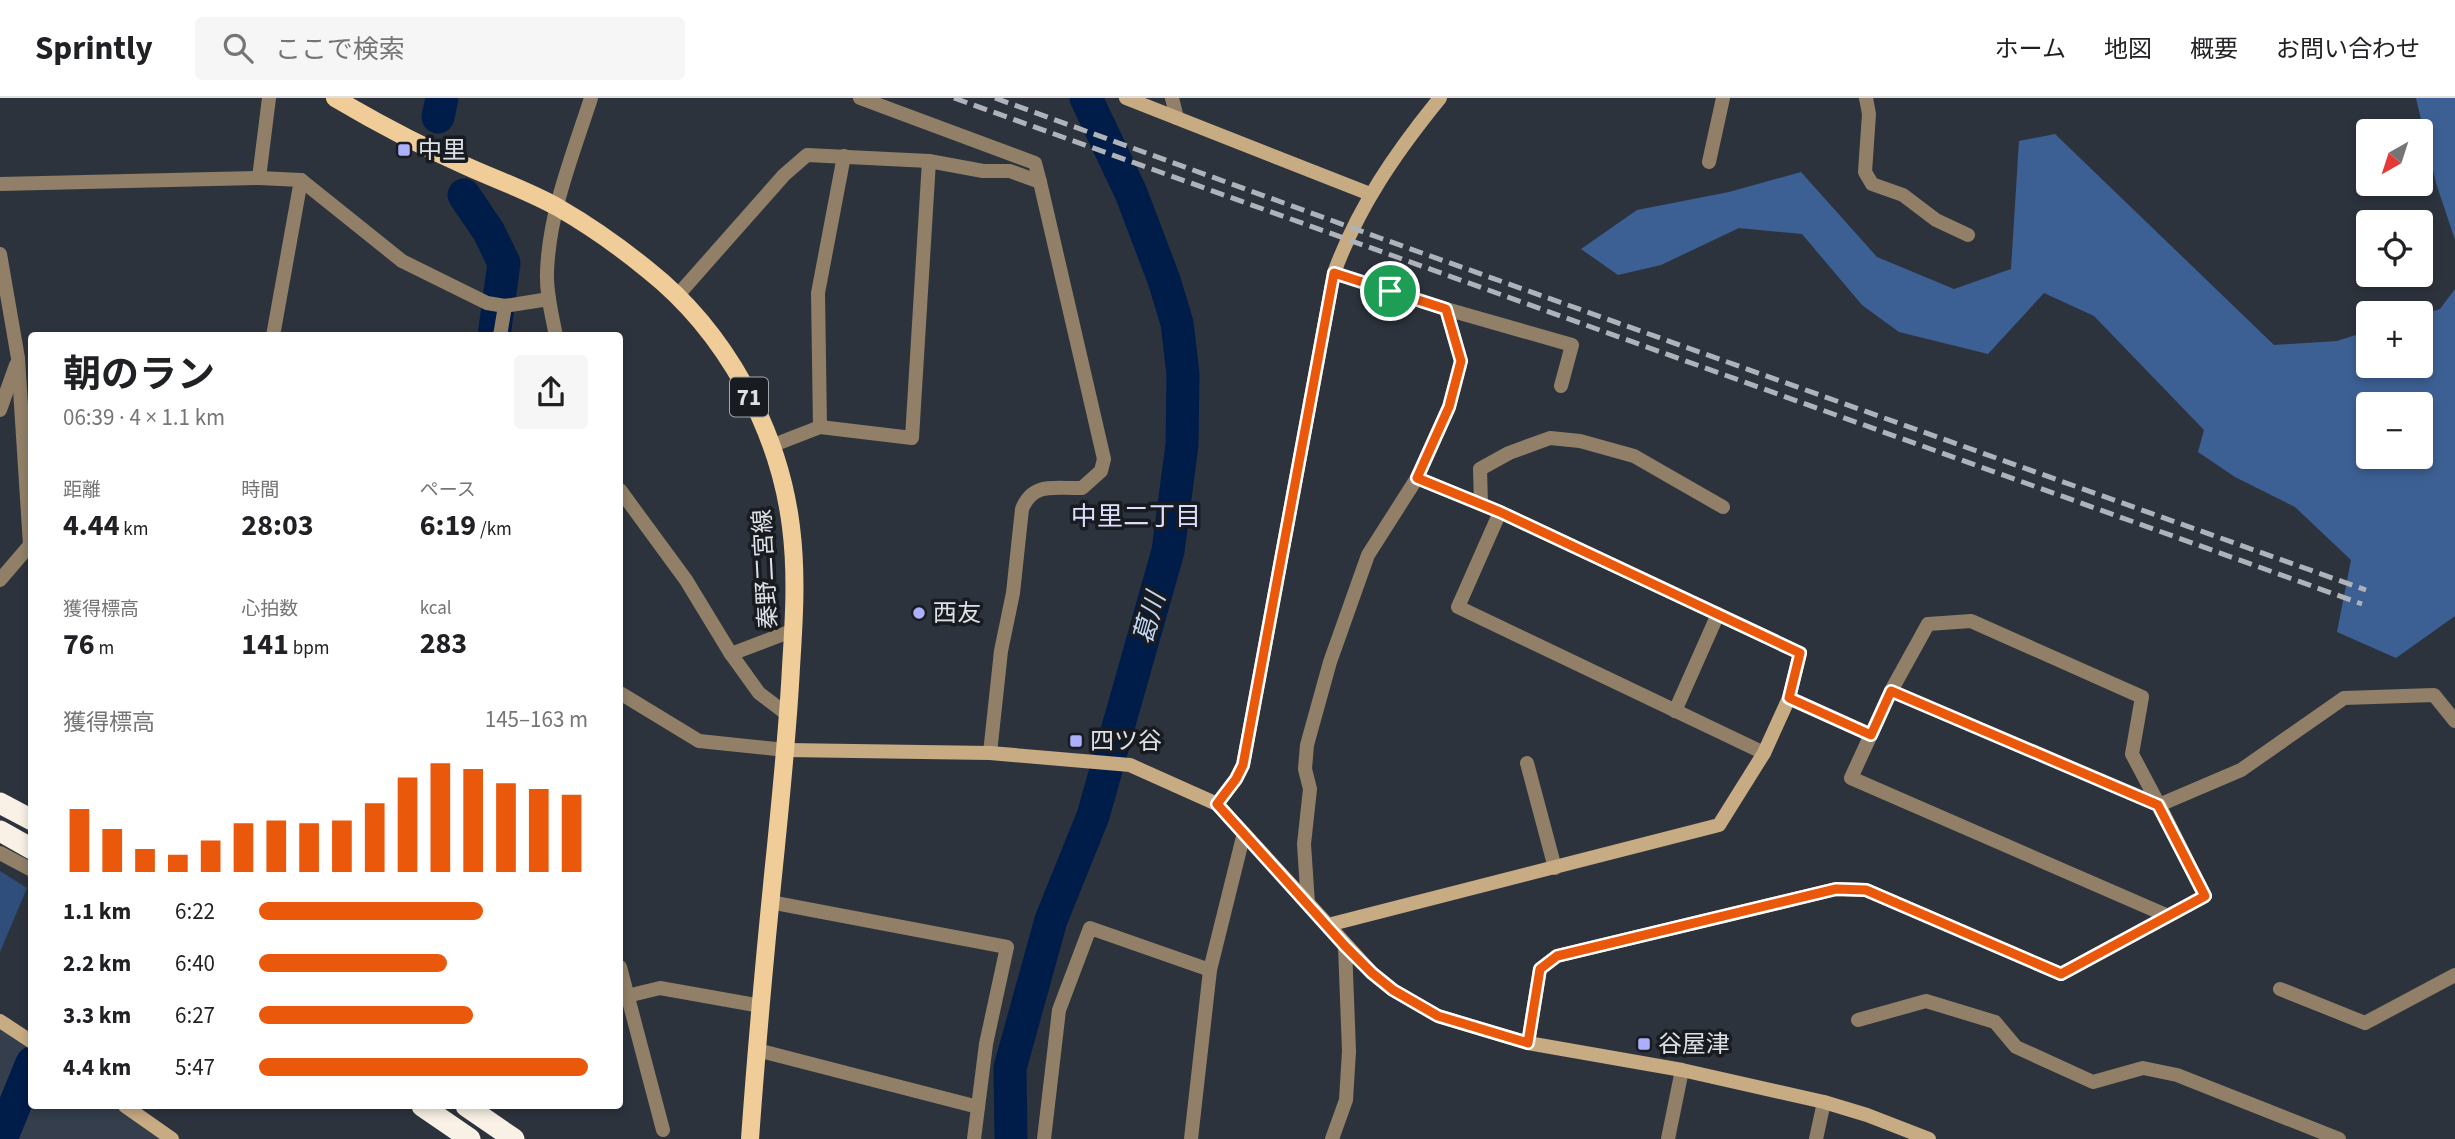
<!DOCTYPE html>
<html lang="ja">
<head>
<meta charset="utf-8">
<style>
	body { margin:0; font-family:"Source Sans 3","Noto Sans JP",sans-serif; background:#f6f6f6; color:#202124; height:100vh; display:flex; flex-direction:column; font-size:26px; white-space:nowrap }
	* { box-sizing:border-box; margin:0 }
	p { font-size:23px; color:#757577 }
	.icon { flex:none; width:38px; height:38px; fill:none; stroke:currentColor; stroke-width:2; stroke-linecap:round; stroke-linejoin:round }
	.map { position:relative; flex:1; overflow:hidden }
	.side { position:absolute; left:28px; top:234px; width:595px; height:777px; display:flex; flex-direction:column; background:#fff; border-radius:7px; box-shadow:0 4px 10px #0003 }
	.side>* { flex:none }
	.needle { width:46px; rotate:219deg }
	.fabs { position:absolute; left:2356px; top:21px; display:grid; gap:14px }
	.fabs a { display:grid; place-items:center; width:77px; height:77px; border-radius:7px; background:#fff; box-shadow:0 4px 10px #0003; font-size:35px }
	.pin { position:absolute; display:grid; place-items:center; width:60px; height:60px; color:#fff; margin:-30px; border:4px solid #fff; border-radius:50%; box-shadow:0 2px 7px #0007 }
	.round { display:grid; place-items:center; flex:none; width:74px; height:74px; border-radius:7px; background:#f6f6f6 }
	.overview { display:flex; align-items:center; justify-content:space-between; height:119px; padding:0 35px }
	h1 { font-size:38px; font-weight:700; line-height:52px }
	.figures { display:grid; grid-template-columns:repeat(3,1fr); gap:10px; height:119px; padding:7px 35px }
	.figures div { display:grid; align-content:center }
	.figures b { font-size:30px; font-weight:700 }
	.figures small { font-size:19px; font-weight:400 }
	.figures p { font-size:19px }
	.chart { height:196px; padding:14px 35px }
	.chart p { display:flex; justify-content:space-between }
	.chart svg { width:100%; height:126px; margin-top:7px; stroke:#ea580c; stroke-width:6 }
	ul { padding:0 35px; list-style:none; font-size:23px }
	li { display:grid; grid-template-columns:112px 84px 1fr; align-items:center; height:52px }
	li i { height:18px; border-radius:9px; background:#ea580c }
	header { display:flex; align-items:center; gap:42px; box-sizing:border-box; height:98px; padding:0 35px; background:#fff; border-bottom:2px solid #e0e0e0 }
	header strong { font-size:33px }
	nav { display:flex; gap:38px; margin-inline-start:auto; font-size:24px }
	.search { width:490px; height:63px; background:#f6f6f6; display:flex; align-items:center; gap:18px; box-sizing:border-box; padding:0 24px; border-radius:7px; color:#757577; font-size:26px }
	.map>svg:first-child { display:block }
	.built { fill:#343e4c }
	.green { fill:#2f4e7b }
	.forest { fill:#3d6094; fill-rule:evenodd }
	.lines { fill:none; stroke-linecap:round; stroke-linejoin:round }
	.river { stroke:#001c49; stroke-width:33 }
	.street { stroke:#918067; stroke-width:14 }
	.secondary { stroke:#c7ab83; stroke-width:14 }
	.primary { stroke:#f0cd98; stroke-width:18 }
	.highway { stroke:#f9f1e5; stroke-width:21 }
	.rail { stroke:#aeb3ba; stroke-width:5; stroke-dasharray:14 7; stroke-linecap:butt }
	.route-casing { stroke:#fff; stroke-width:14 }
	.route { stroke:#ea580c; stroke-width:9 }
	.poi-dot { fill:#acaffb; stroke:#181b1f; stroke-width:2.5 }
	.labels { text-anchor:middle; stroke-width:7; stroke-linejoin:round; paint-order:stroke }
	.shield { fill:#181b1f; stroke:#a2a6ab; stroke-width:2 }
	.shield-label { font-size:23px; font-weight:bold; fill:#dde1e7 }
	.poi-label { font-size:24px; fill:#dde1e7; stroke:#181b1f; text-anchor:start }
	.street-label { font-size:24px; fill:#dde1e7; stroke:#181b1f }
	.neighbourhood-label { font-size:26px; fill:#dcdefb; stroke:#181b1f }
	.water-label { font-size:26px; font-style:italic; fill:#c1d6f5; stroke:#181b1f }
</style>
</head>
<body>
<header>
<strong>Sprintly</strong>
<div class="search"><svg class="icon" aria-label="search" viewBox="0 0 24 24"><circle cx="10" cy="10" r="6"/><path d="M15 15l6 6"/></svg>ここで検索</div>
<nav><a>ホーム</a><a>地図</a><a>概要</a><a>お問い合わせ</a></nav>
</header>
<div class="map">
<svg width="2455" height="1041" viewBox="0 0 2455 1041">
	<rect width="100%" height="100%" fill="#2d333d"/>
	<polygon class="built" points="0,923 31,945 32,1008 118,1008 163,1041 0,1041"/>
	<polygon class="green" points="0,773 27,790 0,854"/>
	<g class="forest">
		<polygon points="2416,0 2455,0 2455,142 2436,85"/>
		<path d="M2055,36L2274,247L2337,243L2368,233V268H2420V217L2440,211L2455,191V518L2396,560L2337,534L2351,462L2295,409L2235,379L2198,354L2204,332L2094,218L2044,195L1988,256L1899,234L1862,207L1802,136L1739,130L1661,167L1618,177L1581,151L1637,112L1729,94L1801,74L1877,159L1954,191L2011,171L2019,43ZM2368,306H2420V359H2368Z"/>
	</g>
	<g class="lines">
		<g class="river">
			<polyline points="438,19 442,0"/>
			<polyline points="464,97 489,134 504,165 494,238"/>
			<polyline points="1,1041 32,965"/>
			<polyline points="1011,1041 1010,970 1051,822 1093,718 1168,453 1182,347 1183,276 1177,225 1164,182 1131,95 1086,0"/>
		</g>
		<g class="street">
			<polyline points="860,0 1035,65 1040,84"/>
			<polyline points="1172,0 1177,20"/>
			<polyline points="1866,0 1869,16 1865,74 1872,86 1903,97 1936,122 1968,137"/>
			<polyline points="1709,64 1723,0"/>
			<polyline points="259,80 269,0"/>
			<polyline points="0,86 259,80 301,82 402,163 487,205 505,208 549,201"/>
			<polyline points="0,156 18,260 30,447 0,482"/>
			<polyline points="1334,175 1446,211 1572,247 1561,288"/>
			<path d="M677,198L784,77L807,57L929,63L983,73H1010L1040,84L1104,361L1101,373L1082,390C1056,391 1033,383 1022,411L1013,495L1001,553L990,655"/>
			<polyline points="273,238 301,82"/>
			<polyline points="500,238 505,208"/>
			<path d="M556,238C552,217 546,195 547,174C549,114 573,56 591,0"/>
			<polyline points="0,312 16,267"/>
			<polyline points="820,329 818,195 844,58"/>
			<polyline points="771,348 820,329 912,340 929,63"/>
			<polyline points="620,392 686,482 731,556 759,595 788,617"/>
			<polyline points="1481,406 1480,371 1509,355 1550,340 1580,343 1634,358 1723,409"/>
			<polyline points="1500,414 1458,509 1764,655"/>
			<polyline points="731,556 794,532"/>
			<polyline points="1891,593 2159,707 2241,672 2344,600 2434,597 2455,623"/>
			<polyline points="620,595 699,643 786,652"/>
			<polyline points="1789,600 1871,637"/>
			<polyline points="1675,613 1718,516"/>
			<polyline points="1527,665 1555,770"/>
			<polyline points="2159,707 2132,656 2142,599 1971,523 1928,526 1891,593 1851,680 2168,818"/>
			<polyline points="0,755 32,772"/>
			<polyline points="770,804 1007,849 986,946 974,1041"/>
			<polyline points="1308,806 1304,746 1310,691 1305,671 1307,647 1330,564 1368,457 1417,380 1449,309 1461,263 1446,211"/>
			<polyline points="620,869 663,1032"/>
			<polyline points="2280,891 2365,925 2455,877"/>
			<polyline points="627,898 660,890 761,908"/>
			<polyline points="1858,922 1926,903 1995,924 2016,949 2093,984 2143,970 2177,977 2339,1041"/>
			<polyline points="757,952 978,1009"/>
			<polyline points="1044,1041 1059,912 1090,830 1210,872"/>
			<polyline points="1191,1041 1210,872 1244,735"/>
			<polyline points="1332,1041 1346,1002 1349,953 1345,848"/>
			<polyline points="1668,1041 1682,972"/>
			<polyline points="1816,1041 1824,1004"/>
		</g>
		<g class="secondary">
			<polyline points="1126,0 1370,96"/>
			<polyline points="786,652 990,655 1130,667 1217,706 1372,875 1393,892 1438,918 1528,945 1682,972 1824,1004 1867,1017 1929,1041"/>
			<path d="M1217,706L1236,681L1243,667L1334,175C1358,109 1396,54 1440,0"/>
			<polyline points="1328,827 1719,727 1764,655 1789,600 1800,555 1500,414 1417,380"/>
			<polyline points="0,923 32,944"/>
			<polyline points="1528,945 1540,871 1557,858 1836,791 1866,792 2061,876 2205,798 2159,707"/>
			<polyline points="125,1008 172,1041"/>
		</g>
		<path class="primary" d="M335,0C377,25 421,48 466,68C497,82 529,93 559,110C590,128 620,149 648,172C725,233 779,331 791,429C797,475 794,523 791,569C788,629 782,688 776,748C766,845 757,943 750,1041"/>
		<g class="highway">
			<polyline points="0,705 32,722"/>
			<polyline points="0,733 32,751"/>
			<polyline points="422,1008 470,1041"/>
			<polyline points="466,1008 514,1041"/>
		</g>
		<g class="rail">
			<polyline points="954,0 2362,506"/>
			<polyline points="995,0 1380,140 2366,492"/>
		</g>
	</g>
	<g class="lines">
		<defs>
			<polygon id="route" points="1334,175 1446,211 1461,263 1449,309 1417,380 1500,414 1800,555 1789,600 1871,637 1891,593 2158,707 2205,798 2061,876 1866,792 1836,791 1557,858 1540,871 1528,945 1438,918 1393,892 1372,875 1345,848 1217,706 1236,681 1243,667"/>
		</defs>
		<use href="#route" class="route-casing"/>
		<use href="#route" class="route"/>
	</g>
	<g class="poi-dot">
		<rect x="397" y="45" width="14" height="14" rx="3.5"/>
		<circle cx="919" cy="515" r="7"/>
		<rect x="1069" y="636" width="14" height="14" rx="3.5"/>
		<rect x="1637" y="939" width="14" height="14" rx="3.5"/>
	</g>
	<g class="labels">
		<rect class="shield" x="730" y="279.5" width="38" height="39" rx="5"/>
		<g class="shield-label">
			<text x="749" y="307">71</text>
		</g>
		<g class="poi-label">
			<text x="418" y="60">中里</text>
			<text x="933" y="523">西友</text>
			<text x="1090" y="651">四ツ谷</text>
			<text x="1658" y="954">谷屋津</text>
		</g>
		<g class="street-label">
			<text transform="translate(765 471) rotate(-93)" y="8">秦野二宮線</text>
		</g>
		<g class="neighbourhood-label">
			<text x="1136" y="427">中里二丁目</text>
		</g>
		<g class="water-label">
			<text transform="translate(1149 520) rotate(-74)" y="9">葛川</text>
		</g>
	</g>
</svg>
<div class="fabs">
<a><svg class="needle" viewBox="-14 -14 28 28"><path d="M0-13l5 13h-10z" fill="#e53935"/><path d="M0 13l5-13h-10z" fill="#757577"/></svg></a>
<a><svg class="icon" aria-label="locate" viewBox="0 0 24 24"><circle cx="12" cy="12" r="6"/><path d="M12 2v4M12 18v4M2 12h4M18 12h4"/></svg></a>
<a>+</a>
<a>−</a>
</div>
<div class="pin" style="left:1390px;top:193px;background:#1e9e55"><svg class="icon" aria-label="arrive" viewBox="0 0 24 24"><path d="M6 21V4h12l-3 4 3 4H6"/></svg></div>
<section class="side">
<div class="overview"><div><h1>朝のラン</h1><p>06:39 · 4 × 1.1 km</p></div><a class="round"><svg class="icon" aria-label="share" viewBox="0 0 24 24"><path d="M12 15V3M7 8l5-5 5 5M5 13v7h14v-7"/></svg></a></div>
<div class="figures">
<div><p>距離</p><b>4.44<small> km</small></b></div>
<div><p>時間</p><b>28:03</b></div>
<div><p>ペース</p><b>6:19<small> /km</small></b></div>
</div>
<div class="figures">
<div><p>獲得標高</p><b>76<small> m</small></b></div>
<div><p>心拍数</p><b>141<small> bpm</small></b></div>
<div><p>kcal</p><b>283</b></div>
</div>
<div class="chart"><p><span>獲得標高</span>145–163 m</p>
<svg viewBox="0 0 160 44" preserveAspectRatio="none"><path d="M5 44V22M15 44V29M25 44V36M35 44V38M45 44V33M55 44V27M65 44V26M75 44V27M85 44V26M95 44V20M105 44V11M115 44V6M125 44V8M135 44V13M145 44V15M155 44V17"/></svg>
</div>
<ul>
<li><b>1.1 km</b>6:22<i style="width:68%"></i></li>
<li><b>2.2 km</b>6:40<i style="width:57%"></i></li>
<li><b>3.3 km</b>6:27<i style="width:65%"></i></li>
<li><b>4.4 km</b>5:47<i style="width:100%"></i></li>
</ul>
</section>
</div>
</body>
</html>
